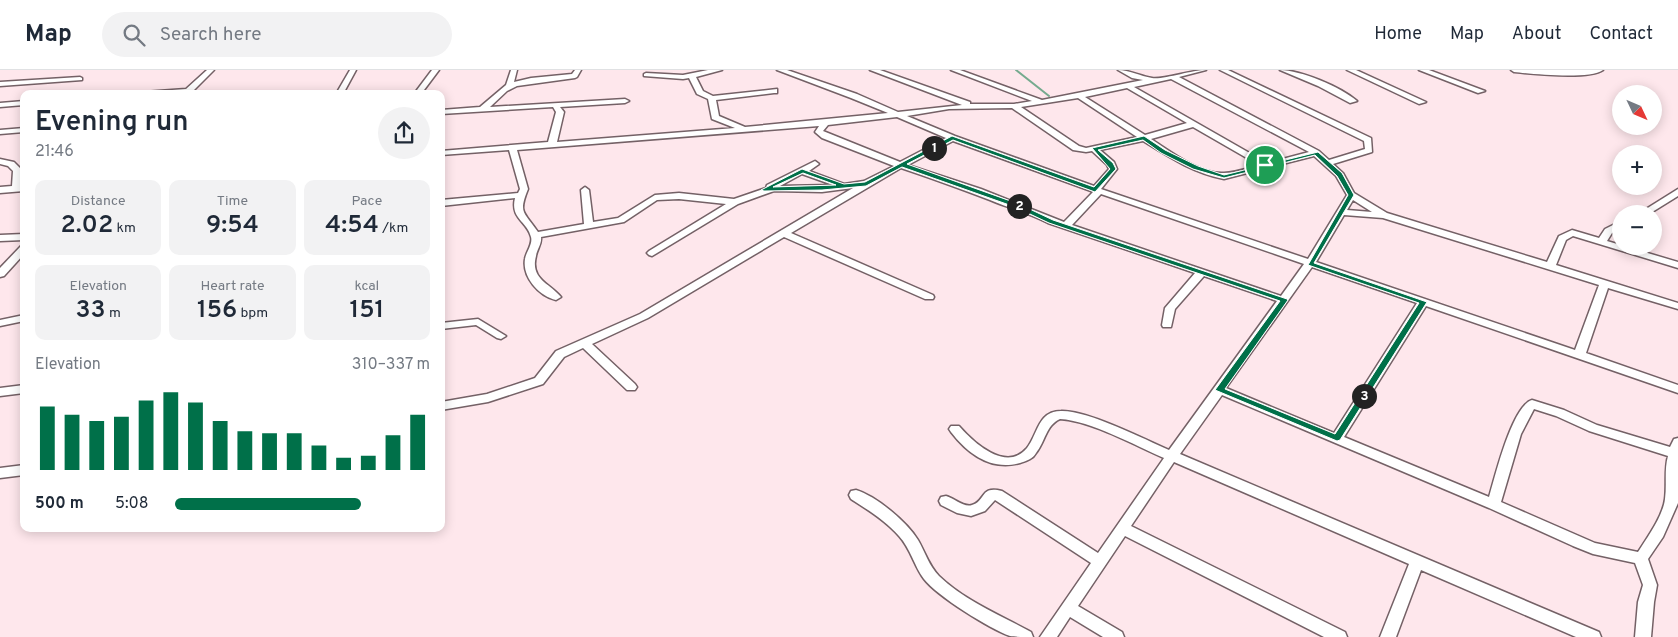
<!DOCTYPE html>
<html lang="en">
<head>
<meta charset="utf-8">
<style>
	body { margin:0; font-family:Overpass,sans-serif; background:#f2f2f3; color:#1f2937; height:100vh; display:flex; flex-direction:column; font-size:19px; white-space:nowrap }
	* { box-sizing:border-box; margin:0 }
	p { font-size:16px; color:#747a83 }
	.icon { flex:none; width:28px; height:28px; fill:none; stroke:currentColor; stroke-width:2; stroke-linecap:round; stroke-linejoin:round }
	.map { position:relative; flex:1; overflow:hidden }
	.panel { position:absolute; left:20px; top:20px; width:425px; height:442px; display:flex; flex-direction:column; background:#fff; border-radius:10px; box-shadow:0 2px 12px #0003 }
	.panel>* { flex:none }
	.needle { width:32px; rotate:134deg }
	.tools { position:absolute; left:1612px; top:15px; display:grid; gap:10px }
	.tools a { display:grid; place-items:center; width:50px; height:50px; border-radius:50%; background:#fff; box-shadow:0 2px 12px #0003; font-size:25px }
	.pin { position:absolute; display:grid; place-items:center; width:42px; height:42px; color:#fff; margin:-21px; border:2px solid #fff; border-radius:50%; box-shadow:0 1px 5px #0007 }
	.km { position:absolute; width:25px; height:25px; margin:-12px; border-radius:50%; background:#222; color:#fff; font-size:14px; line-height:25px; text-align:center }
	.round { display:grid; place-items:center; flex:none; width:52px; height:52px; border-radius:26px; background:#f2f2f3 }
	.headline { display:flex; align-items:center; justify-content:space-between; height:85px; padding:0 15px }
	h1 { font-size:28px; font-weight:600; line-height:38px }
	.metrics { display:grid; grid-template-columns:repeat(3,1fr); gap:8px; height:85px; padding:5px 15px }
	.metrics div { display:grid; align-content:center; border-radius:10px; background:#f2f2f3; text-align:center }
	.metrics b { font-size:25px; font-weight:600 }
	.metrics small { font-size:14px; font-weight:400 }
	.metrics p { font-size:14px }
	.chart { height:140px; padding:10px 15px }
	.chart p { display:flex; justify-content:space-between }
	.chart svg { width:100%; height:90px; margin-top:5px; stroke:#007049; stroke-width:6 }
	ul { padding:0 15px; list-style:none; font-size:16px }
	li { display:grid; grid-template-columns:80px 60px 1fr; align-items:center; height:38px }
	li i { height:12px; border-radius:6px; background:#007049 }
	header { display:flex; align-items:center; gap:30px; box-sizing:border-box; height:70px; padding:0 25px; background:#fff; border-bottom:1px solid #e0e1e3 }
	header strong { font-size:24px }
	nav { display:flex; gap:28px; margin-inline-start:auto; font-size:18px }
	.search { width:350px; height:45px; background:#f2f2f3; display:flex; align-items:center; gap:12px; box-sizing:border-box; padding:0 18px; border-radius:28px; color:#747a83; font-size:19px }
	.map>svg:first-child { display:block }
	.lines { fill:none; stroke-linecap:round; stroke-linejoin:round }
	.stream { stroke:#75aa8e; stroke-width:2 }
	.street-casing { stroke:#746166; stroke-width:3 }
	.street { fill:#fff; fill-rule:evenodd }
	.route { fill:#007049; stroke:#fff; fill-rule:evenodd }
</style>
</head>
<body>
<header>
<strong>Map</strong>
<div class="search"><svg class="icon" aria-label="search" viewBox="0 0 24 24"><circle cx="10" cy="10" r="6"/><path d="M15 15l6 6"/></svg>Search here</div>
<nav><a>Home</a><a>Map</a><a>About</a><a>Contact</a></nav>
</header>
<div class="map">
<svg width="1678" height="567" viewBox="0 0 1678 567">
	<rect width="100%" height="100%" fill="#fee7ec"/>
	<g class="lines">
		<polyline class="stream" points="1016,0 1049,26"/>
		<defs>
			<g id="street">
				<polygon points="207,0 214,0 190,24 141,24 144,22 186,19"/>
				<polygon points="350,0 356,0 343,24 336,24"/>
				<polygon points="432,0 439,0 421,24 414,24"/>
				<path d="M511,0H517L514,12L531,8L572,4L575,0H581L577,7L575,8L517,16L507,21L490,37L625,29L629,31L625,33L560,37L564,42L557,72L735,58L712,49L708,29L697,24L689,8L683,9L644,6V4L646,3L683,5L708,0H722L696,7L703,21L713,26L777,19V23H774L716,30L719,46L745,57L888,43L851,28L777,0H787L857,24L898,42L962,35L870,0H880L970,32V34H1014L1032,31L951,0H960L1042,30L1143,10L1132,8L1118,0C1129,0 1140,6 1152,8C1163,10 1191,0 1206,0L1179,7L1319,81L1329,90L1365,79L1364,71L1220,0H1228L1371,68L1372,82L1333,94L1343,103L1354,123L1387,143L1547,192L1559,166L1572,160L1599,168L1605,159L1621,151V158L1612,163L1607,171L1678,192V198L1573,166L1566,170L1556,195L1678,233V239L1608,218L1586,283L1678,315V323L1426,236L1344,367L1489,427C1495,407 1512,336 1532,330L1564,340L1597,355L1670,377L1674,369L1678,368V433L1663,467L1648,489L1657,515L1654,532L1651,567H1635L1638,532L1643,515L1635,493L1593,484L1573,476L1489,438L1222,325L1180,384L1599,562L1601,567H1576L1421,500L1396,567H1380L1409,494L1174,392L1131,456L1345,562L1347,567H1324L1125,466L1078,536L1122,562L1124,567H1103L1070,547L1057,567H1040L1091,493L995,430L985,441L971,446L957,443L941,435L939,431L941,427L946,426C954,428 964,438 972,435C986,431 980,415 1002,421L1098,483L1164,388C1134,375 1091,351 1060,349C1046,355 1045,372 1036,383C1033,389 1026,391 1020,393C991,401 968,384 951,362L949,359L951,356H959C973,372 1006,403 1027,378C1038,364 1038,341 1061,341C1087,340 1144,369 1169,380L1277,231L1204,206L1175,239L1171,257H1163L1162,255L1165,238L1195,203L1048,153C1029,143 1009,138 990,130C961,119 931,108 901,98L791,163L933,225L934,227L933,229H925L784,167L648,248L592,274L635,314L637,317L635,320H627L583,278L564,287L543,314L488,332L441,340V332L487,324L535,308L556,281L640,244L853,118L822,122L774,121L738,134L652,186L649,185L647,183L649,181L726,134L679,129L657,130L624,152L541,167C542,174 537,179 536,186C530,209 549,213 561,227L556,230C539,226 522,207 525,189C526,182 533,174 531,167C527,151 510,149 515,128L441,136V130L518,123L520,119L509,80L441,85V81L548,72L556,42L553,37L441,44V40L480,37L506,15ZM1171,9L1309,82L1267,93L1134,17ZM1127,18L1187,53L1145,65L1085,27ZM1078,28L1137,67L1086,78L1079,76L1021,37ZM1012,38L1073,80L1086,82L1092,81L1107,95L1109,99L1094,116L955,66L907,46L949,39ZM897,47L946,68L900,92L823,61L828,55ZM819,56L815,62L822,68L894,96L864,111L844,114L809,101L819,94L815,91L767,115L766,118L734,129L679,123L655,125L618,148L593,152L589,120L585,117L581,120L584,154L538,162C524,141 518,144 528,119L517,80ZM1193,57L1259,95C1248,98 1236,103 1224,103C1201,105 1170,81 1151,69ZM953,71L1091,121L1093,122L1064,152L981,119L908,95ZM1143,71C1169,87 1193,103 1224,109L1314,86L1336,106L1347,125L1308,189L1101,119L1117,99L1114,92L1100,80ZM802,104L833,115L780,116ZM1101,124L1304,194L1281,226L1072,155ZM1353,130L1372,142L1347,140ZM1344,145L1383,148L1599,215L1575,280L1316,192ZM1312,197L1417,233L1334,363L1226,318ZM1534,339L1556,346L1589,361L1668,386C1664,400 1667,414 1665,429C1663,446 1647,468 1638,482L1595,473L1501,432L1521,364Z"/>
				<path d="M1280,0C1300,0 1341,17 1357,31L1350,33L1318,16Z"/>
				<polygon points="1347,0 1356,0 1426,32 1419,34"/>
				<polygon points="1419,0 1429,0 1485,21 1478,23"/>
				<path d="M1511,0H1603C1589,10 1533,4 1514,2Z"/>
				<polygon points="80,7 82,8 82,10 0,16 0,12"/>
				<polygon points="24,31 24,35 0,37 0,33"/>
				<polygon points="24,58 24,62 0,64 0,60"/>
				<polygon points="0,89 14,92 20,98 20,116 24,115 24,121 0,123 0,117 12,116 13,101 8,96 0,94"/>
				<polygon points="1678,119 1678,126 1649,144 1638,144"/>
				<polygon points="24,164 24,170 0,171 0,165"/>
				<polygon points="24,175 24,184 4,206 0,207 0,198 21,176"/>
				<polygon points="24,245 24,251 0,256 0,250"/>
				<polygon points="478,249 506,266 501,269 497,268 476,255 441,259 441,253"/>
				<polygon points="24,315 24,323 0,326 0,318"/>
				<polygon points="24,395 24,405 0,408 0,398"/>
				<path d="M856,420C876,426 907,452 918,470C925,482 929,496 939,506C965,531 1000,545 1031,562L1033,567C1026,567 1016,567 1010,566C990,559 937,526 924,509C914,496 911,479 899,466C886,451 868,440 851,429L849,425L851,421Z"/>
			</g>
		</defs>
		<use href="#street" class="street-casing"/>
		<use href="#street" class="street"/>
	</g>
	<path class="route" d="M952,66L1094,117L1110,99L1092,78L1144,66L1165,80L1198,96L1224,105L1318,82L1342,103L1354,125L1314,193L1427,232L1340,370L1337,371L1215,320L1280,231L1049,153L1015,137L902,97L866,116L822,120L764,121L761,120L802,99L844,114L865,112ZM953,70L1095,122L1116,99L1113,93L1098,80L1143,70L1161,83L1193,99L1224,108L1315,85L1337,106L1348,125L1308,195L1419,233L1335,364L1225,319L1288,230L1287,229L1053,150L1019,134L907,94ZM803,103L836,115L773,117Z"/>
</svg>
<div class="tools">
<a><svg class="needle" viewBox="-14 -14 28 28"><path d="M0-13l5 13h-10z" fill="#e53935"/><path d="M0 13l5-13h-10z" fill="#747a83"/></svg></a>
<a>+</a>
<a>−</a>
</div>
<div class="pin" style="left:1265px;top:95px;background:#1e9e55"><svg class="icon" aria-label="arrive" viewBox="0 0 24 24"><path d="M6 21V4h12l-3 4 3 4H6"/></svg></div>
<b class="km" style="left:934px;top:78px">1</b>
<b class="km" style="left:1019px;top:136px">2</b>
<b class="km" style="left:1364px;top:326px">3</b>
<section class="panel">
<div class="headline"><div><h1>Evening run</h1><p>21:46</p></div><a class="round"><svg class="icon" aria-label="share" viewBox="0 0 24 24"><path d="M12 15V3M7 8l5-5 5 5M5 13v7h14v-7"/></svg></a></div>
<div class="metrics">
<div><p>Distance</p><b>2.02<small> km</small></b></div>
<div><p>Time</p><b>9:54</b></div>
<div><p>Pace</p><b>4:54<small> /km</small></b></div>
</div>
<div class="metrics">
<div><p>Elevation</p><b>33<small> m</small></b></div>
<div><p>Heart rate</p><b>156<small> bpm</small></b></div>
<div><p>kcal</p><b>151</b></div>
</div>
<div class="chart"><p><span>Elevation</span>310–337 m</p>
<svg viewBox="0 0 160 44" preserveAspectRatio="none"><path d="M5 44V13M15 44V17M25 44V20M35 44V18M45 44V10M55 44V6M65 44V11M75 44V20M85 44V25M95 44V26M105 44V26M115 44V32M125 44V38M135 44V37M145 44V27M155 44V17"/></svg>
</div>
<ul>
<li><b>500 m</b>5:08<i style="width:73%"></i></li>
</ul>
</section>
</div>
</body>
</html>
